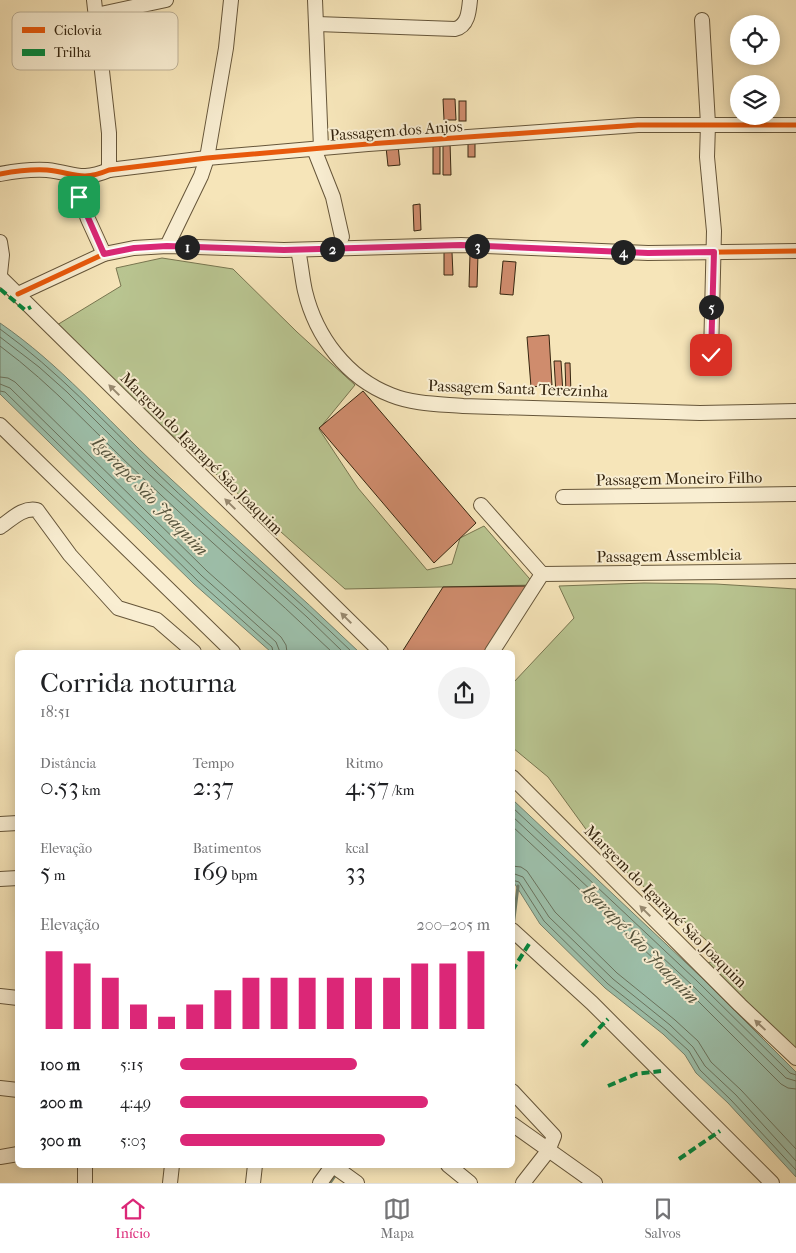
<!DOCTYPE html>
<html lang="pt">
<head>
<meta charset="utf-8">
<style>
	body { margin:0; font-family:"IM FELL French Canon",serif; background:#f2f2f2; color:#202124; height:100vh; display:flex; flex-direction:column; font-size:19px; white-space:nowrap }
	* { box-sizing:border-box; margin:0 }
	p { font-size:16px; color:#757577 }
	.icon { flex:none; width:28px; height:28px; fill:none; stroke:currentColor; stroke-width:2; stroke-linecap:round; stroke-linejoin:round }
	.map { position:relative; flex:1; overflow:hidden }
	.panel { position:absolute; left:15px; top:650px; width:500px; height:518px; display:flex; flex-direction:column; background:#fff; border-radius:8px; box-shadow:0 2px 12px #0003 }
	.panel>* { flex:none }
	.fabs { position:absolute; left:730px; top:15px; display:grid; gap:10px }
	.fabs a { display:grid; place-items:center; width:50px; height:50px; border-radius:50%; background:#fff; box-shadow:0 2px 12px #0003; font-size:25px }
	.pin { position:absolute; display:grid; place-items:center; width:42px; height:42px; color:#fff; margin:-21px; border-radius:10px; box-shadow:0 2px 8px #0006 }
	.km { position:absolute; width:25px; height:25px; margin:-12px; border-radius:50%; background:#222; color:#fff; font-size:14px; line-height:25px; text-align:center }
	.round { display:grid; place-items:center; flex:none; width:52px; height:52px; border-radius:26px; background:#f2f2f2 }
	.headline { display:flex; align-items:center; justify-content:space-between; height:85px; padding:0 25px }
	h1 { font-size:28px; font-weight:600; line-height:38px }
	.stats { display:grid; grid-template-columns:repeat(3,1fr); gap:8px; height:85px; padding:5px 25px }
	.stats div { display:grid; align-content:center }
	.stats b { font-size:25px; font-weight:600 }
	.stats small { font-size:14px; font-weight:400 }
	.stats p { font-size:14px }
	.chart { height:140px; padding:10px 25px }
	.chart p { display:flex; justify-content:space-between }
	.chart svg { width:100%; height:90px; margin-top:5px; stroke:#db2777; stroke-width:6 }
	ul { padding:0 25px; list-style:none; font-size:16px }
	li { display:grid; grid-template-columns:80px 60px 1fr; align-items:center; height:38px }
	li i { height:12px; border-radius:6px; background:#db2777 }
	.tabs { display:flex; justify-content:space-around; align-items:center; height:70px; border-top:1px solid #e0e0e0; background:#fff; font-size:14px; color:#757577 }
	.tabs a { display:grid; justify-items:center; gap:2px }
	.tabs .current { color:#db2777 }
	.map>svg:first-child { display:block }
	.green { fill:#b9c591; stroke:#787650 }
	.water { fill:#9dc0ab; stroke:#74826d }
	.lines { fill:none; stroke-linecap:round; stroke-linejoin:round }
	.shore { stroke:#6a735e; stroke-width:1 }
	.stream { stroke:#74826d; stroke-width:3 }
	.building { fill:#cf8c6d; stroke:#362610 }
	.minor-casing { stroke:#66563a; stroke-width:16 }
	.minor { stroke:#f9eed2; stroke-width:14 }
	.quiet { stroke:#00873e; stroke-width:4; stroke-dasharray:8 4; stroke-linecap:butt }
	.cycleway-casing { stroke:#f9eed2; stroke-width:8 }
	.cycleway { stroke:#e8590c; stroke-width:5 }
	.oneway { fill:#988a71 }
	.route-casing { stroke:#fff; stroke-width:10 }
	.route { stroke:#db2777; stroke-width:6 }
	.labels { text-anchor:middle; stroke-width:4; stroke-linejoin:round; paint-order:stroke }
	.street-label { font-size:16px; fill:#362610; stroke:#f9eed2 }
	.water-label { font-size:18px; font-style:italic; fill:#55543e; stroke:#f9eed2 }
	.key { fill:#f9eed2; stroke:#beb298; stroke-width:1 }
	.key-label { font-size:14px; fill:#362610 }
</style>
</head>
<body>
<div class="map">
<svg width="796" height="1183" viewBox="0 0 796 1183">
	<rect width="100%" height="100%" fill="#f6e5b9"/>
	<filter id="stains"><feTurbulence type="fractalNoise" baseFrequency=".004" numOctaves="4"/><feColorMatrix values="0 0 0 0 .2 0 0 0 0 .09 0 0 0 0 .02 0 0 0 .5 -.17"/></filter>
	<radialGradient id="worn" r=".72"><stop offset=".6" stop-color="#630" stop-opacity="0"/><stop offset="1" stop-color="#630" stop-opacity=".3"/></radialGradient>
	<g class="green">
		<polygon points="162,258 233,269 297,332 355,385 319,429 358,488 427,570 452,564 460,538 484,526 535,585 345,589 52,328 121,286 116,268"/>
		<polygon points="644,583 716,584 796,589 796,1049 705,964 721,958 706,940 601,850 548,777 513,748 513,683 574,618 559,586"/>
	</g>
	<g class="water">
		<path d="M0,323C61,365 105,418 159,468C225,530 294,589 359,652H271L194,584L0,394Z"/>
		<polygon points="513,800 701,977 796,1072 796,1177 728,1103 696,1073 685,1055 663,1034 605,988 540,924 513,881"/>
	</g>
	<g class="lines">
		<g class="shore">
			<path d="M0,329C58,371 103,421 154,470C218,532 288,590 352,652"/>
			<polyline points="0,337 39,367 67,392 150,475 307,617 343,652"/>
			<path d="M0,346C54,386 97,435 145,480C206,539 271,593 332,652"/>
			<polyline points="0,377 8,378 15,382 207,571 281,637 286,645 287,652"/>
			<polyline points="0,384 10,388 202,576 276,642 280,652"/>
			<polyline points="0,391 5,392 198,581 272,647 273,652"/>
			<polyline points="512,807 697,981 790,1073 796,1075"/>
			<polyline points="512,816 693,986 786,1078 796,1081"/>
			<polyline points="512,826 688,991 781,1084 788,1088 796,1089"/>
			<polyline points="512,866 521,867 527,871 555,912 617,973 675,1020 698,1041 711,1062 741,1090 796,1149"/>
			<polyline points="512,873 523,877 549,917 613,979 670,1025 693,1047 705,1066 736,1095 796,1161"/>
			<polyline points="512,880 519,882 544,921 608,984 666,1030 689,1051 700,1070 731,1100 796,1170"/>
		</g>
		<g class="stream">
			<polyline points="513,927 518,886"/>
			<polyline points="330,1183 337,1173"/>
		</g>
	</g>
	<g class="building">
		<polygon points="443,99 455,99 456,120 444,120"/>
		<rect x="459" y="101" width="7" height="20"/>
		<rect x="468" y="141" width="7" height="16"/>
		<polygon points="450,142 451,175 443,175 443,143"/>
		<polygon points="398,145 400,165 388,166 386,147"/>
		<rect x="433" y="145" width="7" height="29"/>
		<polygon points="420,204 421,230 414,231 413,205"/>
		<polygon points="444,252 452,252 453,275 444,275"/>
		<polygon points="470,254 478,254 477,287 469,287"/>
		<polygon points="503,261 516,262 513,295 500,294"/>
		<polygon points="549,335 552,385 531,387 527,337"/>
		<polygon points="554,361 561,361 563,394 556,394"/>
		<polygon points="565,363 570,363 571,394 566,394"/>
		<polygon points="363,391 476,523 434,563 319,428"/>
		<polygon points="527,586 486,652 402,652 443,587"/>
	</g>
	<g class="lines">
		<defs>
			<g id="minor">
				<polyline points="94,0 109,133 109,170"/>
				<polyline points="315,0 321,148"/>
				<polyline points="96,15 166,0"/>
				<polyline points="702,20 708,124 707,157 714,231 711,355"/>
				<path d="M317,24L455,29C468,26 469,11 470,0"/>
				<polyline points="314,149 333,197 342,237"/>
				<path d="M0,174C16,171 32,169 47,170C75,173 80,182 109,170L207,158L368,144L638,125H796"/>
				<polyline points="73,177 88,219 104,254"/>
				<polyline points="0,242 2,255 0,274"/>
				<polyline points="167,246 201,176 207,158 226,48 231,0"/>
				<path d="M298,250C301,263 302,278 305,291C316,337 347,378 391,395C413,404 440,404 463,406L700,413L796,411"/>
				<polyline points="0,277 381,652"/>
				<polyline points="18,294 104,254 134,248 167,246 284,250 461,245 648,253 796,251"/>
				<polyline points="0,425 233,652"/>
				<polyline points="563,497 796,494"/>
				<polyline points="481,505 542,574"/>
				<path d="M0,527C11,520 22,507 37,510L70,555L118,608L157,620L194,652"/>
				<polyline points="492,652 542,574 796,571"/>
				<polyline points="512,777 740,1005 796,1058"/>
				<polyline points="0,824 18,823"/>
				<polyline points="0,879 18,878"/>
				<polyline points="512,930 592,1003 772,1183"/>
				<polyline points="0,996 18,998"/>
				<polyline points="0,1088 18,1090"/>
				<polyline points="512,1091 554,1136 548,1151 523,1183"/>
				<polyline points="512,1124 595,1183"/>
				<polyline points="0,1157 18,1154"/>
				<polyline points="85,1165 85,1183"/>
				<polyline points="332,1165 357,1183"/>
				<polyline points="448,1165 470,1183"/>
				<polyline points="170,1183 172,1165"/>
				<polyline points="253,1183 255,1165"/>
				<polyline points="320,1183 333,1165"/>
			</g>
		</defs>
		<use href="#minor" class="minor-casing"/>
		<use href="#minor" class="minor"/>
		<g class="quiet">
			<polyline points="0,289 25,310 31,307"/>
			<polyline points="512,971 529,944"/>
			<polyline points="582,1046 608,1019"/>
			<polyline points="608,1086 636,1074 661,1071"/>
			<polyline points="679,1159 720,1131"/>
		</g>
		<defs>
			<g id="cycleway">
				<path d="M0,174C16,171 32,169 47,170C75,173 80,182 109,170L207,158L368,144L638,125H796"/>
				<polyline points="18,294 104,254 134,248 167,246 284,250 461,245 648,253 796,251"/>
			</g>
		</defs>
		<use href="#cycleway" class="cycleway-casing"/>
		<use href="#cycleway" class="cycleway"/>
	</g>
	<defs><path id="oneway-solid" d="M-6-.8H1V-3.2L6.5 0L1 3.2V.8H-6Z" transform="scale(1.25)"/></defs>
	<g class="oneway">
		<use href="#oneway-solid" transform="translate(114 390) rotate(-135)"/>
		<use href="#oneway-solid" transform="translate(230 504) rotate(-136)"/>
		<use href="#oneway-solid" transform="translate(346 618) rotate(-135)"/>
		<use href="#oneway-solid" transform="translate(645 911) rotate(-135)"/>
		<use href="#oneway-solid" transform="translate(760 1025) rotate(-137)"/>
	</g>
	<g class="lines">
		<defs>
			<polyline id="route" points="79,197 104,254 134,248 167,246 284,250 461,245 648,253 714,252 711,355"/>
		</defs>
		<use href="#route" class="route-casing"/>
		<use href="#route" class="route"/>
	</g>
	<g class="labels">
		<g class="street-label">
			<text transform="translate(396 130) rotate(-4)" y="6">Passagem dos Anjos</text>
			<text transform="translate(518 388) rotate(2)" y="6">Passagem Santa Terezinha</text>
			<text transform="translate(202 453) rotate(45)" y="6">Margem do Igarapé São Joaquim</text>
			<text transform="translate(679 478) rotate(-1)" y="6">Passagem Moneiro Filho</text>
			<text transform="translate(669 555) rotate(-1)" y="6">Passagem Assembleia</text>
			<text transform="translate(666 906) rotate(45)" y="6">Margem do Igarapé São Joaquim</text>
		</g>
		<g class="water-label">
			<text transform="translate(150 496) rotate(46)" y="6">Igarapé São Joaquim</text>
			<text transform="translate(641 944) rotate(46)" y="6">Igarapé São Joaquim</text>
		</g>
	</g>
	<rect x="12" y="12" width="166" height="58" rx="8" class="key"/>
	<rect x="22" y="27" width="23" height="6" fill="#e8590c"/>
	<rect x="22" y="49" width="23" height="7" fill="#00873e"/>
	<g class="key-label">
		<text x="54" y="35">Ciclovia</text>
		<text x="54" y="57">Trilha</text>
	</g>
	<rect width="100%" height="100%" filter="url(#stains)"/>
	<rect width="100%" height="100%" fill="url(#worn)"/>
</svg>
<div class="fabs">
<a><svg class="icon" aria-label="locate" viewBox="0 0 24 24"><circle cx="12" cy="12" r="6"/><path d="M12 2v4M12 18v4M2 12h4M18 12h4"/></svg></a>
<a><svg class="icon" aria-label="layers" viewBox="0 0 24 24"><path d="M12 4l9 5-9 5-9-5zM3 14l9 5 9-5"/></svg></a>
</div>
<div class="pin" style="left:79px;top:197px;background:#1e9e55"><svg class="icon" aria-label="arrive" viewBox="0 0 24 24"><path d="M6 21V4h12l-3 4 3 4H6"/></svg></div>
<div class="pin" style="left:711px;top:355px;background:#d93025"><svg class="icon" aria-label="check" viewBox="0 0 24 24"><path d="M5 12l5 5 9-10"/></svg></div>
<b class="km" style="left:187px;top:247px">1</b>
<b class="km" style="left:332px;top:249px">2</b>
<b class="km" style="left:477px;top:246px">3</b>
<b class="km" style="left:623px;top:252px">4</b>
<b class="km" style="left:711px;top:307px">5</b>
<section class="panel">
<div class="headline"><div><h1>Corrida noturna</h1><p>18:51</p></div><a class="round"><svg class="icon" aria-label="share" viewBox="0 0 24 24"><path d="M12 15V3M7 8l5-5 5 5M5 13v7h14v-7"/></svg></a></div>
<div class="stats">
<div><p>Distância</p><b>0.53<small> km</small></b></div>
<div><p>Tempo</p><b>2:37</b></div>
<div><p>Ritmo</p><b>4:57<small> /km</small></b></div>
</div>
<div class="stats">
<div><p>Elevação</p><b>5<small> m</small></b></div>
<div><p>Batimentos</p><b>169<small> bpm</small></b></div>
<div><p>kcal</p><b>33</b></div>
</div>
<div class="chart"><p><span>Elevação</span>200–205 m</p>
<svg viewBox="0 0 160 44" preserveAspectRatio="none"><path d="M5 44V6M15 44V12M25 44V19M35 44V32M45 44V38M55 44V32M65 44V25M75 44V19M85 44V19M95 44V19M105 44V19M115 44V19M125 44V19M135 44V12M145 44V12M155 44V6"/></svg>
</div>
<ul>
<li><b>100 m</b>5:15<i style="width:57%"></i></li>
<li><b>200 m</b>4:49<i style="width:80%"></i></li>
<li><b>300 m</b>5:03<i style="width:66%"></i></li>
</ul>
</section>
</div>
<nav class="tabs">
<a class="current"><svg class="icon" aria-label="home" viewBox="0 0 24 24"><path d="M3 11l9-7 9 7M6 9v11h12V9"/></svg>Início</a>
<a><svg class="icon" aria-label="map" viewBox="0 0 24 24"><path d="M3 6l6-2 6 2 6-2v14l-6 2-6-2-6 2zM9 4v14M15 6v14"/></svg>Mapa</a>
<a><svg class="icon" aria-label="saved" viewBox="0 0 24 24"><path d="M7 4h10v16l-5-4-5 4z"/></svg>Salvos</a>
</nav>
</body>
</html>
